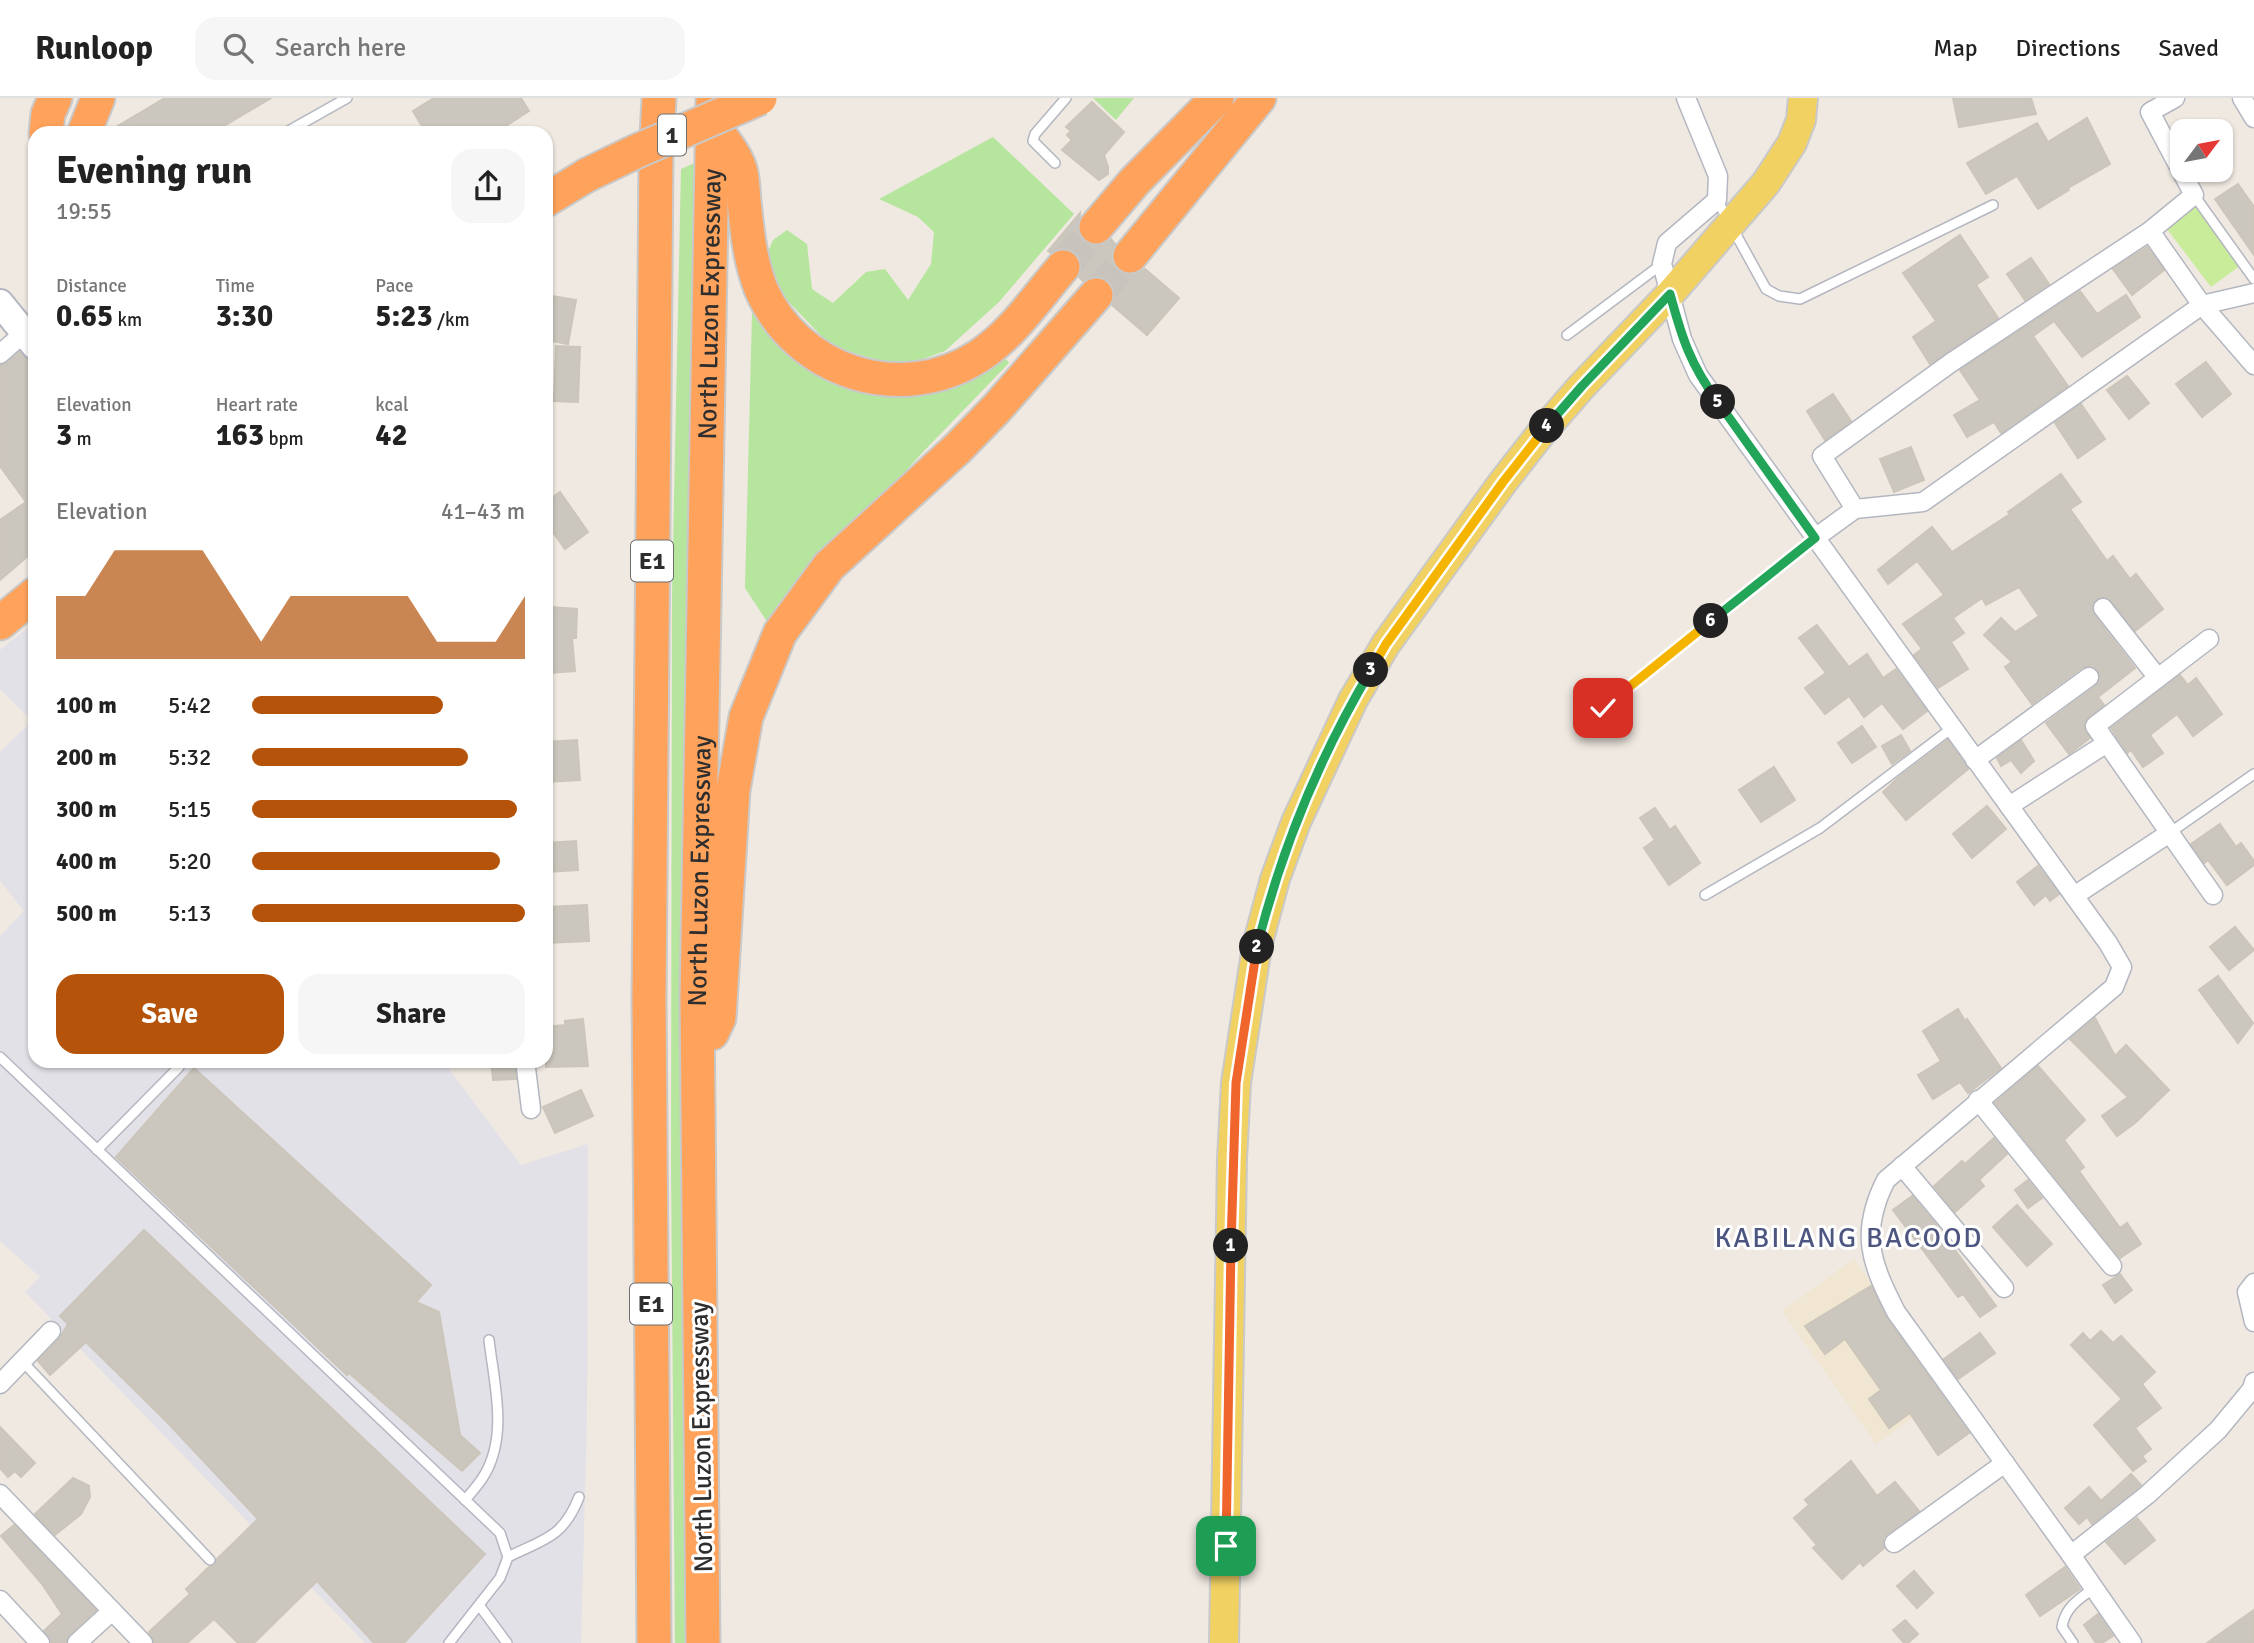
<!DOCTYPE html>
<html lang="en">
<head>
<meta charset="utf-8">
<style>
	body { margin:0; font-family:Signika,sans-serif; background:#f6f6f6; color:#222; height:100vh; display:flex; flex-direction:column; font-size:26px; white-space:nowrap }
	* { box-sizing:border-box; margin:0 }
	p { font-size:23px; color:#767676 }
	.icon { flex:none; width:38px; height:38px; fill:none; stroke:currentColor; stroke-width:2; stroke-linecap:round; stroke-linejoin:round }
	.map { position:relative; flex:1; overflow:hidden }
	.panel { position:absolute; left:28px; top:28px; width:525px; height:942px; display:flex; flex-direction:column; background:#fff; border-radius:21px; box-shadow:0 2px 5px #0004 }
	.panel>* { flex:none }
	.needle { width:46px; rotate:58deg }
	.buttons { position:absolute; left:2170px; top:21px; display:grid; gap:14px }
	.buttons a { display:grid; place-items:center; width:63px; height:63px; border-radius:14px; background:#fff; box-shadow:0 2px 5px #0004; font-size:35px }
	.pin { position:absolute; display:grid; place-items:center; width:60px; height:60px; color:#fff; margin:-30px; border-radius:14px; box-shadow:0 4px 10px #0006 }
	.km { position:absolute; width:35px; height:35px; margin:-18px; border-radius:50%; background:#222; color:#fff; font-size:19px; line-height:35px; text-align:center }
	.round { display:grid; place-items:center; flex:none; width:74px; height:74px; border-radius:21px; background:#f6f6f6 }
	.summary { display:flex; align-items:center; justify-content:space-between; height:119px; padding:0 28px }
	h1 { font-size:38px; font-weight:700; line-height:52px }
	.stats { display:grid; grid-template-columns:repeat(3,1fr); gap:10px; height:119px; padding:7px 28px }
	.stats div { display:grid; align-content:center }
	.stats b { font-size:30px; font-weight:700 }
	.stats small { font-size:19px; font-weight:400 }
	.stats p { font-size:19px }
	.chart { height:196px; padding:14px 28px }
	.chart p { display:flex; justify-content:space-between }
	.chart svg { width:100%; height:126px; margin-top:7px; fill:#b45309; opacity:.7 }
	.button { display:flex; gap:14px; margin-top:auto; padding:14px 28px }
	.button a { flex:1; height:80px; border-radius:21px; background:#b45309; color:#fff; font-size:28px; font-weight:700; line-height:80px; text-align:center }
	.button a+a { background:#f6f6f6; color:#222 }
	ul { padding:0 28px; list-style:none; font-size:23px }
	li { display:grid; grid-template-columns:112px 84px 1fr; align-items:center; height:52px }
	li i { height:18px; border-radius:9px; background:#b45309 }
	header { display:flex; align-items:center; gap:42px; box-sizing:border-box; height:98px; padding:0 35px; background:#fff; border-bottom:2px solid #e0e0e0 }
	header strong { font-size:33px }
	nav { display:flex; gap:38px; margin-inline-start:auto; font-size:24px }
	.search { width:490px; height:63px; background:#f6f6f6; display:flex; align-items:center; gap:18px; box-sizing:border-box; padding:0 24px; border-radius:21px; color:#767676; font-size:26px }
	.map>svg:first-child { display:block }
	.industrial { fill:#e3e1e8 }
	.education { fill:#f0e6d1 }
	.green { fill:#b6e59e }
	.pitch { fill:#c9ec9a }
	.building { fill:#cbc7bf; stroke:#cbc5ba; stroke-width:2 }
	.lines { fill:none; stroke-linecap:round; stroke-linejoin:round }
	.highway-tunnel { stroke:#c8c4bd; stroke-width:33; stroke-dasharray:33 17; stroke-linecap:butt }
	.lane-casing { stroke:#b4b7c1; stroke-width:12 }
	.street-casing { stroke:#b4b7c1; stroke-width:21 }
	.secondary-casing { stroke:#b4b7c1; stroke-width:30 }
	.primary-casing { stroke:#c9c9c9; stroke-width:32 }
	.highway-casing { stroke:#c9c9c9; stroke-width:37 }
	.lane { stroke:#fff; stroke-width:9 }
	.street { stroke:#fff; stroke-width:18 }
	.secondary { stroke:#fff; stroke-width:26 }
	.primary { stroke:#f2d163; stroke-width:28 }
	.highway { stroke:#ffa35c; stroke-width:33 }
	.highway-bridge-casing { stroke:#c9c9c9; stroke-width:37; stroke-linecap:butt }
	.highway-bridge { stroke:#ffa35c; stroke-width:33 }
	.split-1-casing { stroke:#fff; stroke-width:14 }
	.split-2-casing { stroke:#fff; stroke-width:14 }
	.split-3-casing { stroke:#fff; stroke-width:14 }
	.split-4-casing { stroke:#fff; stroke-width:14 }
	.split-5-casing { stroke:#fff; stroke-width:14 }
	.split-6-casing { stroke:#fff; stroke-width:14 }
	.split-7-casing { stroke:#fff; stroke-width:14 }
	.split-1 { stroke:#f0652b; stroke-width:9 }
	.split-2 { stroke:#f0652b; stroke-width:9 }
	.split-3 { stroke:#22a559; stroke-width:9 }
	.split-4 { stroke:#f5b400; stroke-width:9 }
	.split-5 { stroke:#22a559; stroke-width:9 }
	.split-6 { stroke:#22a559; stroke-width:9 }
	.split-7 { stroke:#f5b400; stroke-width:9 }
	.labels { text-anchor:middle; stroke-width:6; stroke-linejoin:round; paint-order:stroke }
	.shield { fill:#fff; stroke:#6d6d6d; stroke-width:2 }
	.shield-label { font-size:24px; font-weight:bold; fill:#2e2e2e }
	.street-label { font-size:26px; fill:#2e2e2e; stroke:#fff }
	.neighbourhood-label { font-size:28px; letter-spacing:2px; fill:#4d5680; stroke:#fff }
</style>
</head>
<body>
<header>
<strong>Runloop</strong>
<div class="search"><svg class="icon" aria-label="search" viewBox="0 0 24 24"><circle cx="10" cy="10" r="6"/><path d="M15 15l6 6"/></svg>Search here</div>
<nav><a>Map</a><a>Directions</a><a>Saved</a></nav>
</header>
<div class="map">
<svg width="2254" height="1545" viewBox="0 0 2254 1545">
	<rect width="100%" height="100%" fill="#efe9e1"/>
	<polygon class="industrial" points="35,524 35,962 443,963 521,1067 588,1046 587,1321 581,1545 365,1545 25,1194 40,1179 0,1143 0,838 24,813 0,783 0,654 32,623 0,591 0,552"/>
	<polygon class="education" points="1854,1161 1949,1294 1876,1346 1782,1213"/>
	<g class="green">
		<polygon points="1093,0 1134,0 1116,22"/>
		<polygon points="993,39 1074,116 999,204 945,253 901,269 831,248 782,197 764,164 773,142 787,132 807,146 812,191 833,205 866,174 885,171 908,202 931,166 934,134 918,119 879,101"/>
		<polygon points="701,62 699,1545 675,1545 671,1070 672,497 681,71"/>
		<polygon points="752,215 775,236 847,288 884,299 940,294 969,284 1006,261 1009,265 923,354 768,525 745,490"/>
	</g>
	<polygon class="pitch" points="2197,108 2241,167 2211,189 2167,131"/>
	<g class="building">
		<polygon points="165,0 271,0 212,35 106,35"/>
		<polygon points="434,0 521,0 529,13 495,35 426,35 413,13"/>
		<polygon points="1953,0 2031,0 2036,16 1959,29"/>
		<polygon points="1092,4 1124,34 1104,57 1108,69 1108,76 1099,82 1062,52 1072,42 1067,37 1071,33 1066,29"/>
		<polygon points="2087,20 2110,66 2068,90 2069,92 2038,111 2017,78 1986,96 1967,65 2037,25 2048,44"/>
		<polygon points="2238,86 2254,109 2254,157 2215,101"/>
		<polygon points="1080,115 1078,135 1083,143 1093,148 1103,147 1111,141 1115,146 1111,156 1112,165 1117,172 1128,177 1137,176 1145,171 1179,200 1147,237 1112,207 1115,200 1114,191 1108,182 1099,178 1090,179 1083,183 1079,179 1082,172 1081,163 1076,155 1066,150 1057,151 1051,155 1048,153"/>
		<polygon points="1960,137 1988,179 1976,187 1998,220 1930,266 1913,239 1936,223 1903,175"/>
		<polygon points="2147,149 2164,172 2132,197 2113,171"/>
		<polygon points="2031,160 2049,186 2025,202 2007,176"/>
		<polygon points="2080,193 2097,216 2126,197 2140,219 2082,259 2054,223 2033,238 2068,288 2001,335 1994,324 1967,339 1954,317 1980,302 1960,272"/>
		<polygon points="546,197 576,202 568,246 546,242"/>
		<polygon points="556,248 580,249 578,304 554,303"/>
		<polygon points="20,254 29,262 35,263 35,452 0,482 0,422 26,404 0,368 0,267 7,265"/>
		<polygon points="2206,264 2231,296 2202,319 2176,286"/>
		<polygon points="2127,278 2149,305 2129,321 2107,292"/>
		<polygon points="1833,296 1851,323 1825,342 1807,313"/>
		<polygon points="2081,306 2105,341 2078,360 2055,325"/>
		<polygon points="1911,349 1924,382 1894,394 1880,361"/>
		<polygon points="2061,376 2081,404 2070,411 2107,463 2113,458 2130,481 2136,476 2163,511 2135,533 2108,500 2101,499 2093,505 2094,517 2135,570 2098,599 2104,607 2084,624 2084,630 2090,640 2069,656 2046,625 2096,588 2100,577 2094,569 2083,569 2032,606 2005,569 2012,564 1984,537 2001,520 2015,534 2039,518 2019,489 1986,507 1982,500 1953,520 1964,535 1951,544 1968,571 1938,590 1914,557 1922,551 1903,526 1944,497 1917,463 1888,486 1878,472 1932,429 1952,454 2010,416 2008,414"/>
		<polygon points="560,394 588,434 565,451 546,424 546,404"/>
		<polygon points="550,509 577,511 576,540 572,540 575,573 549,575 547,547 549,547"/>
		<polygon points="1817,527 1849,569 1867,556 1883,580 1896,571 1927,613 1903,631 1882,605 1864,619 1849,598 1825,616 1805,590 1826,575 1799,540"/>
		<polygon points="2180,577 2188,587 2196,580 2222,616 2193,638 2177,616 2150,637 2163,655 2143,669 2131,652 2127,655 2111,630"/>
		<polygon points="1862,628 1876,649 1852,665 1838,645"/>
		<polygon points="1901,637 1910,653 1892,666 1882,648"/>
		<polygon points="577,642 580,682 546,684 546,644"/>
		<polygon points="1948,642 1968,671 1906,722 1883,694 1899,679"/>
		<polygon points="2021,642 2034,663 2021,675 2011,662 2001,668 1997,660"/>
		<polygon points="1774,669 1795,702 1761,724 1739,692"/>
		<polygon points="1987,708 2006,731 1972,760 1953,736"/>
		<polygon points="1655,710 1670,732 1675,728 1700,765 1669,787 1644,750 1655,742 1640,720"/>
		<polygon points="2220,726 2236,749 2241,745 2254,763 2254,767 2227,787 2208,762 2204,765 2191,746"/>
		<polygon points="576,743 578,772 546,774 546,745"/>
		<polygon points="2038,768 2059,796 2050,803 2046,797 2034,807 2017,784"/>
		<polygon points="587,807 589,843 546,845 546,809"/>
		<polygon points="2235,829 2254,852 2229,872 2210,849"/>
		<polygon points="2218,878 2253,925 2238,945 2199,892"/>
		<polygon points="1958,911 1965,923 1967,921 2001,970 1968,995 1960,984 1933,1001 1918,977 1941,963 1923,933"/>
		<polygon points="2095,920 2115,958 2126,947 2169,992 2135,1025 2117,1038 2102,1018 2128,999 2070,941"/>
		<polygon points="583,921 588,968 546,969 546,929 565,927 565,923"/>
		<polygon points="491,962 514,962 516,981 493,982"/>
		<polygon points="2038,968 2085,1022 2064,1042 2084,1069 2079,1073 2120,1130 2127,1125 2141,1146 2120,1160 1995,1005"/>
		<polygon points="194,970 431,1187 416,1204 439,1214 460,1337 480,1355 462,1373 349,1275 347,1277 116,1059"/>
		<polygon points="581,992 593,1018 555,1035 543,1009"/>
		<polygon points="1994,1040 2007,1056 1979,1082 1984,1088 1955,1114 1934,1088 1962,1063 1965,1066"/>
		<polygon points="2028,1082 2042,1100 2028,1110 2015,1092"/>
		<polygon points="1912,1098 1938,1129 1996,1208 1980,1219 1963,1196 1958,1199 1893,1112"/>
		<polygon points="2017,1107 2052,1146 2027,1168 1993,1129"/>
		<polygon points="144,1132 485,1456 404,1545 374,1545 317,1483 254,1545 238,1545 214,1521 187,1545 154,1545 149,1534 190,1496 186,1491 209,1469 215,1467 217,1461 258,1421 166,1323 86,1244 50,1277 38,1263 59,1241 68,1226 60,1218"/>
		<polygon points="2120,1176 2132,1192 2115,1205 2103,1187"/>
		<polygon points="1871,1188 1887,1221 1969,1335 1938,1357 1910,1315 1889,1330 1869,1301 1881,1292 1845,1241 1825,1256 1805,1228"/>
		<polygon points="2101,1233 2113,1245 2121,1238 2155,1274 2142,1286 2161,1310 2135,1330 2151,1351 2142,1358 2146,1363 2133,1373 2094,1327 2122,1301 2071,1247 2083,1235 2090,1243"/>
		<polygon points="1980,1235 1995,1255 1958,1281 1944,1261"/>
		<polygon points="0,1329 35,1365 21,1379 15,1373 8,1379 0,1370"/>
		<polygon points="1851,1363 1877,1398 1895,1384 1919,1413 1887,1436 1883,1441 1884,1450 1863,1468 1860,1464 1842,1481 1813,1450 1817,1447 1794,1420 1809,1407 1805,1402"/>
		<polygon points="2131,1376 2141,1387 2092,1426 2087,1419 2079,1426 2065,1410 2089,1389 2101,1403"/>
		<polygon points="73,1380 89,1388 90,1399 81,1416 55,1437 35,1416"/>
		<polygon points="2137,1420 2155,1442 2125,1466 2106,1444"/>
		<polygon points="14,1427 96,1512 69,1537 66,1545 52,1545 44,1533 62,1516 42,1486 1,1438"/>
		<polygon points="2065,1469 2080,1491 2040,1518 2026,1497"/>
		<polygon points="1914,1473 1933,1495 1917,1510 1897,1488"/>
		<polygon points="2254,1512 2254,1545 2207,1545"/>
		<polygon points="2098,1516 2113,1538 2102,1545 2096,1545 2084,1527"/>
		<polygon points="1905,1522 1918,1536 1908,1545 1904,1545 1893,1532"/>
	</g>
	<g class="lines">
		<g class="highway-tunnel">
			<polyline points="1063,169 1096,129"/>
			<polyline points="1096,197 1130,158"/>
		</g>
		<defs>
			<g id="lane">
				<polyline points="285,35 347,0"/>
				<polyline points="1055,65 1033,43 1035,36 1066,0"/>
				<polyline points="2194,97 2254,181"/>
				<polyline points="1717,102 1766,191 1779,198 1800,201 1993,107"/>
				<polyline points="1567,237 1662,166"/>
				<polyline points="1603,610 1815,440"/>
				<polyline points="2171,734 2254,676"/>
				<polyline points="1705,797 1820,730 1952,630"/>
				<polyline points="0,959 500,1435 508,1459 500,1480 449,1545"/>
				<polyline points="97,1052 179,969"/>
				<polyline points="23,1264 210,1462"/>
				<path d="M465,1402C472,1394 480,1385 485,1376C508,1336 494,1285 489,1242"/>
				<path d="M508,1459C544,1441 563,1440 579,1399"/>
				<polyline points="479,1507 507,1545"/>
				<path d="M2073,1545L2062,1529C2065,1509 2079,1501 2094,1490"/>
			</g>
			<g id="street">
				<path d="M1686,0L1718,78L1717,102L1667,145L1662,166L1682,241L1698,277L2108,845L2122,869L2114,889L1886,1082C1859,1135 1871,1165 1896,1214L2071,1457L2132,1545"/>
				<polyline points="2242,0 2254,20"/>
				<polyline points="2150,133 2202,207 2254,267"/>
				<polyline points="0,256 24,235"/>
				<polyline points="1855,411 1822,358 1952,264 2150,133 2194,97 2150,14 2175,0"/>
				<polyline points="1815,440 1855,411 1923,404 2202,207 2254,195"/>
				<polyline points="2103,510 2158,580"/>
				<polyline points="2209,541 2095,628 2213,797"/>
				<polyline points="1975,662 2089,579"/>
				<polyline points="2009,708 2107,645"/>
				<polyline points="2074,798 2171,734"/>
				<polyline points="525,962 531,1011"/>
				<polyline points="1978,1002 2112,1168"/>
				<polyline points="1902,1068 2004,1190"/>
				<polyline points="2254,1185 2247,1194 2254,1224"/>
				<polyline points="0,1286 51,1233"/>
				<polyline points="0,1396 143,1545"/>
				<polyline points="1894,1445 2005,1365"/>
				<polyline points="2071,1457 2147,1397 2218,1332 2252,1291 2254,1284"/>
				<polyline points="0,1502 40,1545"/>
				<polyline points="77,1545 112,1513"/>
			</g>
			<polyline id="secondary" points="0,205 35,248"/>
			<polyline id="primary" points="1224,1545 1232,1061 1236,985 1257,848 1275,781 1296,724 1353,602 1386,546 1503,384 1542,334 1582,288 1670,196 1766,85 1792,45 1801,22 1803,0"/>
			<g id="highway">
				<path d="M712,26C721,40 735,55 740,71C743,80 743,93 744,103C747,133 750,163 761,191C797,275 902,308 979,258C1013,236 1037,199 1063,169"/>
				<polyline points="46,35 48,16 55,0"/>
				<polyline points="84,35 98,0"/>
				<polyline points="546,102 587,77"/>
				<polyline points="1096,129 1134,84 1217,0"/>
				<polyline points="1130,158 1259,0"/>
				<polyline points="0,525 35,496"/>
				<polyline points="712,935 719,920 733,692 746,619 780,535 829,468 958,350 997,310 1096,197"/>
				<polyline points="654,1545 649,901 656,58 659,0"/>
				<path id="s1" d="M703,1545L697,900L713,0"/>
			</g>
		</defs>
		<use href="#lane" class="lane-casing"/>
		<use href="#street" class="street-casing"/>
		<use href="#secondary" class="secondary-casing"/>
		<use href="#primary" class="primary-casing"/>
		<use href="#highway" class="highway-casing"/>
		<use href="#lane" class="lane"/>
		<use href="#street" class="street"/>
		<use href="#secondary" class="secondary"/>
		<use href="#primary" class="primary"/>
		<use href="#highway" class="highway"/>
		<defs>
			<polyline id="highway-bridge" points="587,77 637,53 760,0"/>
		</defs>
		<use href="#highway-bridge" class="highway-bridge-casing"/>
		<use href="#highway-bridge" class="highway-bridge"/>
	</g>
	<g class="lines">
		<defs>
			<polyline id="split-1" points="1226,1448 1231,1148"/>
			<polyline id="split-2" points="1231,1148 1236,985 1257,849"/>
			<path id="split-3" d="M1257,849C1281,752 1320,658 1371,572"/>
			<polyline id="split-4" points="1371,572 1386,546 1503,384 1547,328"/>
			<path id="split-5" d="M1547,328L1582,288L1670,196C1682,240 1690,266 1718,304"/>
			<polyline id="split-6" points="1711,523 1815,440 1718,304"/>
			<polyline id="split-7" points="1603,610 1711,523"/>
		</defs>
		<use href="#split-1" class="split-1-casing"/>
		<use href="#split-2" class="split-2-casing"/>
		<use href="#split-3" class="split-3-casing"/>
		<use href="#split-4" class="split-4-casing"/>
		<use href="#split-5" class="split-5-casing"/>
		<use href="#split-6" class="split-6-casing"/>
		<use href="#split-7" class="split-7-casing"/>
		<use href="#split-1" class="split-1"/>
		<use href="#split-2" class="split-2"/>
		<use href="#split-3" class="split-3"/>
		<use href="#split-4" class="split-4"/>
		<use href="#split-5" class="split-5"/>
		<use href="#split-6" class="split-6"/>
		<use href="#split-7" class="split-7"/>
	</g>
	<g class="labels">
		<g class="shield">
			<rect x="658" y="16.5" width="28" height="41" rx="5"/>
			<rect x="631" y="442.5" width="42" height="41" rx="5"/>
			<rect x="630" y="1185.5" width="42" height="41" rx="5"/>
		</g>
		<g class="shield-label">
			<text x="672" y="45">1</text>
			<text x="652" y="471">E1</text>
			<text x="651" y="1214">E1</text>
		</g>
		<g class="street-label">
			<text dy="9" stroke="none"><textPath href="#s1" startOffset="1339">North Luzon Expressway</textPath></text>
			<text dy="9" stroke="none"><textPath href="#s1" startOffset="772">North Luzon Expressway</textPath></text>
			<text transform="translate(701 1339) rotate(-91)" y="9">North Luzon Expressway</text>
		</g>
		<g class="neighbourhood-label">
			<text x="1849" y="1149">KABILANG BACOOD</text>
		</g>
	</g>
</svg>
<div class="buttons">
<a><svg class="needle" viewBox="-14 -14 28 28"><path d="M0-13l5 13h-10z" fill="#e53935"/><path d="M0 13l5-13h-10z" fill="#767676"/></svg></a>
</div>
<div class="pin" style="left:1226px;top:1448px;background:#1e9e55"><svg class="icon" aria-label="arrive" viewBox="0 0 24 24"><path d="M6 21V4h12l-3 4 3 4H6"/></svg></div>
<div class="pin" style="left:1603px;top:610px;background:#d93025"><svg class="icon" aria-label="check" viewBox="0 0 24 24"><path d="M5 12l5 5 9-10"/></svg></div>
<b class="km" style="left:1231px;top:1148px">1</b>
<b class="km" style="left:1257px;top:849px">2</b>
<b class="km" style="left:1371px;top:572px">3</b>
<b class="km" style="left:1547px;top:328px">4</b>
<b class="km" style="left:1718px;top:304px">5</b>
<b class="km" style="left:1711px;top:523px">6</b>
<section class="panel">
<div class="summary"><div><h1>Evening run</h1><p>19:55</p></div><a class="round"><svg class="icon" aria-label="share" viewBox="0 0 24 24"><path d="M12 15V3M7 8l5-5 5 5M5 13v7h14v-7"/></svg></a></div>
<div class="stats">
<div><p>Distance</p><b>0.65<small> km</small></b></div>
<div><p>Time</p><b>3:30</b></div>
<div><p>Pace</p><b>5:23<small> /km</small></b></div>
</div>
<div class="stats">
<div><p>Elevation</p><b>3<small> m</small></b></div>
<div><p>Heart rate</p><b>163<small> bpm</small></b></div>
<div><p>kcal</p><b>42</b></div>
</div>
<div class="chart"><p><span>Elevation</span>41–43 m</p>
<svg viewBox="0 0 160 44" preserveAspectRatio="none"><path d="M0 44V22L10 22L20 6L30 6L40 6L50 6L60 22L70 38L80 22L90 22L100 22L110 22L120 22L130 38L140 38L150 38L160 22V44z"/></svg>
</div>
<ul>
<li><b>100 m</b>5:42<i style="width:70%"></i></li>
<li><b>200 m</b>5:32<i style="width:79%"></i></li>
<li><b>300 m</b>5:15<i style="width:97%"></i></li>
<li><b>400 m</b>5:20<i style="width:91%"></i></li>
<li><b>500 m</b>5:13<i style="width:100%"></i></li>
</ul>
<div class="button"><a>Save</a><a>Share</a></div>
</section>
</div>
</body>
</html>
